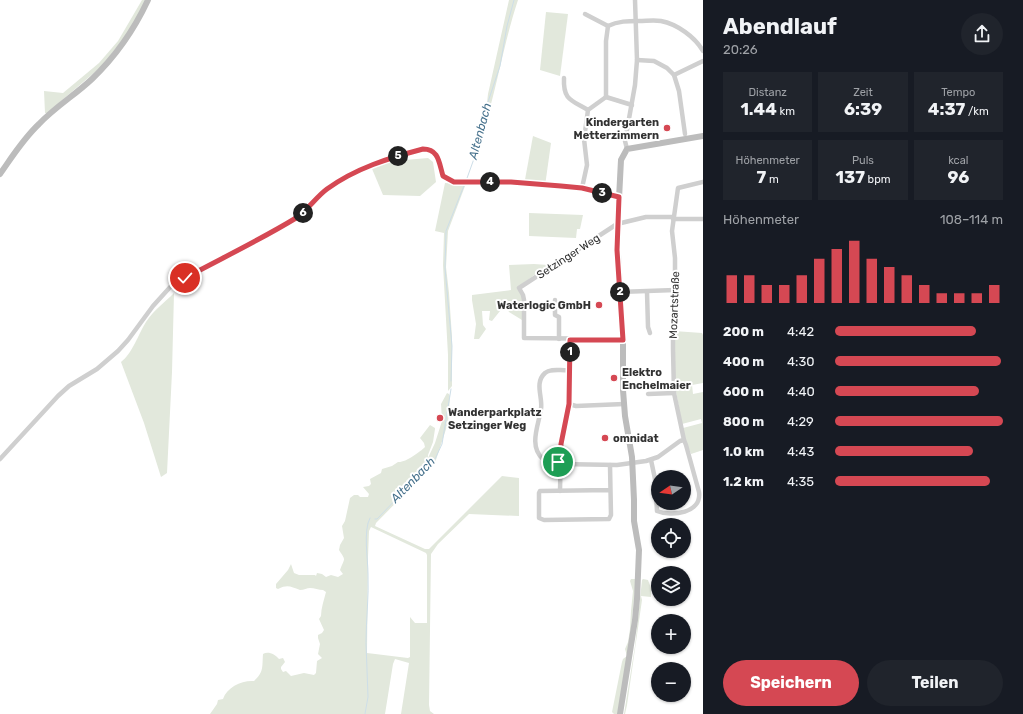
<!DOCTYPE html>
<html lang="de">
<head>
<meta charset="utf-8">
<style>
	body { margin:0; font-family:Rubik,sans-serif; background:#20242c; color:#f1f3f6; height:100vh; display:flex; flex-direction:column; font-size:15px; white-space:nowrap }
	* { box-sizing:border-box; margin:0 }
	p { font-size:13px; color:#9ea1a6 }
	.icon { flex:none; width:22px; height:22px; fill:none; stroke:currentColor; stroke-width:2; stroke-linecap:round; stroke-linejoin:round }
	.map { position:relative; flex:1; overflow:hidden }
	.details { display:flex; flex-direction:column; background:#171b24; width:320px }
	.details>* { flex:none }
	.needle { width:26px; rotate:257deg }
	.tools { position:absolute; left:651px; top:470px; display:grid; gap:8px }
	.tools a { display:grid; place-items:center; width:40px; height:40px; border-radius:50%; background:#171b24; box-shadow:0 1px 3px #0004; font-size:20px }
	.pin { position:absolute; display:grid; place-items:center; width:34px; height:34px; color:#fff; margin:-17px; border:2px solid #fff; border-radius:50%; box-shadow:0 1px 4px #0007 }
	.km { position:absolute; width:20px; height:20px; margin:-10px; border-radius:50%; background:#222; color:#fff; font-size:11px; line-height:20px; text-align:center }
	.round { display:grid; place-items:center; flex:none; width:42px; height:42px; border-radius:21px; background:#20242c }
	.summary { display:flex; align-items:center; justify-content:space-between; height:68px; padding:0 20px }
	h1 { font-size:22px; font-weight:700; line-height:30px }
	.metrics { display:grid; grid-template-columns:repeat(3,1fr); gap:6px; height:68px; padding:4px 20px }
	.metrics div { display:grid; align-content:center; border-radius:0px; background:#20242c; text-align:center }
	.metrics b { font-size:17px; font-weight:700 }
	.metrics small { font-size:11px; font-weight:400 }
	.metrics p { font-size:11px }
	.chart { height:112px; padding:8px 20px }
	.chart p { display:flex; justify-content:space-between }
	.chart svg { width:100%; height:72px; margin-top:4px; stroke:#d54853; stroke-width:6 }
	.button { display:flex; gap:8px; margin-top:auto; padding:8px 20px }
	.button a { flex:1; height:46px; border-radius:24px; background:#d54853; color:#fff; font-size:16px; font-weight:700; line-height:46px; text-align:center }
	.button a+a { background:#20242c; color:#f1f3f6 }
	ul { padding:0 20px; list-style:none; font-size:13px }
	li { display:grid; grid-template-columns:64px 48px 1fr; align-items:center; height:30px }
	li i { height:10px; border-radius:5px; background:#d54853 }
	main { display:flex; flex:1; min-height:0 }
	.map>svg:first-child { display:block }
	.green { fill:#e2e8dc; fill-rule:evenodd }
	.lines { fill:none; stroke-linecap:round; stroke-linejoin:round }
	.stream { stroke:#cddee8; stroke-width:1 }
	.minor { stroke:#cfcfcf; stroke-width:4.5 }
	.secondary { stroke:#bcbcbc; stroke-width:6 }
	.route-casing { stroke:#fff; stroke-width:8 }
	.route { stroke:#d54853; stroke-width:5 }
	.poi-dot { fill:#d54853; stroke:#fff; stroke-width:1.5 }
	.labels { text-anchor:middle; stroke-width:4; stroke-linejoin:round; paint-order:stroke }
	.poi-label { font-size:11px; font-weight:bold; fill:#323232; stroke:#fff; text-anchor:start }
	.street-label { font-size:11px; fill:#323232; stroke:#fff }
	.water-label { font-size:12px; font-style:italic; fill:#47728d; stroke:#fff }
</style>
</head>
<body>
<main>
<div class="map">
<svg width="703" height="714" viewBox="0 0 703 714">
	<rect width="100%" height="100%" fill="#fff"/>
	<g class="green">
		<polygon points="142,0 146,0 133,26 102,66 47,113 45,113 44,91 63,93 99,63 118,41"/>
		<path d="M509,0H518C504,42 497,87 484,129L488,94Z"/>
		<polygon points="546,12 568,14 560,76 540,70"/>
		<polygon points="533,136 551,143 545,186 524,185"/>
		<polygon points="403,151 405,160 428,158 433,162 436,182 420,196 383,195 370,164 386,156"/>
		<polygon points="445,183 461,184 465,186 448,231 446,267 449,293 452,337 452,386 448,391 448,355 443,265 444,233 435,231"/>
		<polygon points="529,213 583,215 580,229 577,229 576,238 529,236"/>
		<polygon points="534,264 548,265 522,284 522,320 509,312 508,310 504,306 492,321 489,320 490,311 482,311 483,325 486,329 479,339 474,339 476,324 472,300 472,295 511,290 509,265"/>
		<path d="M174,293L172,372L167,473L161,477L144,423L121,362C132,354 139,333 146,322C153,311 165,302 174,293Z"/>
		<polygon points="674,331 702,333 703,335 703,383 692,385 693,394 703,392 703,450 691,454 685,439 683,428 702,423 701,419 682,424 675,386"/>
		<path d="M447,393L449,394L450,396L448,423L435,463L376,523L375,526L425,549H429L502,476L519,478V516L469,514L438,544L431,554L429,705L430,711L434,714H401L409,663L395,659L393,664L385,714H210L217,704L218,700L223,699C227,687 242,680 254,681C264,672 262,667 263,654C268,651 275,654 279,659L283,658L285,662L281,667V669L283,672L286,671L291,676L304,673L314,675L316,673L317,661L322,658L318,654L320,644L318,638V635L322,633L324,630L319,619L321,616C321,608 324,600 326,592L323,590C319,590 314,588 310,588C307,588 304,590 300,590C291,587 288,584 278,589L276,588V584L288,570L291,564L294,573L299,575H315L316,576L317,573L322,574L326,577L331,575L338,577L343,574L340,570C345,557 346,561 339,550L340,545L344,538L342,526L345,521L350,498L354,495H358L360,497H368L369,494L363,487L369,486L371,484L370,479L381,473L382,469L392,466L398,462C405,463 420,452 425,447L424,443L420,438L430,425L435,428V429L433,442L428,455V458L435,443L442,421L441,404ZM371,527L426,553L427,555V623H415L410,617V657L408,658L367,653L368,557L369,531Z"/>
		<polygon points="631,579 635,579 636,580 631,629 618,714 614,714 612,712 622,662 623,659 627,656 625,649 628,642 630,629 631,611 633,591 630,581"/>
		<polygon points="643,579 648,580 651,588 651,597 641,596 642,600 627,705 625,714 624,714 635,646 642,580"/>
	</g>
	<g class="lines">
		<g class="stream">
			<polyline points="466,181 480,142 487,105 500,66 507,26 514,0"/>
			<polyline points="451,381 452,346 450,324 445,268 446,231 465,183"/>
			<polyline points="375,519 377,519 435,459 442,444 451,389"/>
			<path d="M366,642C366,620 369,596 368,574C368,560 363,530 370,518"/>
			<polyline points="365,714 368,697 366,643"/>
		</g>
		<g class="minor">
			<polyline points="585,14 608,26"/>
			<polyline points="637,60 654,61 667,68 674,75 679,91 685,134"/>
			<polyline points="674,75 703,61"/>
			<path d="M564,78C563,100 571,100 588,110"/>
			<path d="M606,97V41L608,26C618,21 628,21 639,21C646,21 654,20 661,21C677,24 695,37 703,51"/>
			<polyline points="627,149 625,141 635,85 637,60 635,0"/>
			<polyline points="582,188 587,165 584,139 588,110 606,97 632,105"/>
			<polyline points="673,219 703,219"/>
			<polyline points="619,292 675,290"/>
			<polyline points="647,292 648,327 650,333"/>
			<polyline points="555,300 555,315 559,317 559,339"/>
			<polyline points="623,339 524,338 524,300 523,295 519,288 617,224 646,217 673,217"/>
			<polyline points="648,394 674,393"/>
			<polyline points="569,404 576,406 624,404"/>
			<path d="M0,459L58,396L69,386L97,369L118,351L128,340L153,306L172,285L280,227L303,213L326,189L344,178L362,169L384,160L423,149C439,149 439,163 443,176L454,182H511L561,186L582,188L619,197"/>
			<path d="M651,460L655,479L657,511C672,517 702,513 699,492L686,445L684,440L674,393L673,349V324L675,290V258L672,231L678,188L703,182"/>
			<path d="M560,462C557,462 554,463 551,463C548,463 545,461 543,459C528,446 539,424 541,409C543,397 534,383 545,373C551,368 561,371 569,370"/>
			<polyline points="560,464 617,465 646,461 658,457 680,441 684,440"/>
			<polyline points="610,465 611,515 609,519 544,520 539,518 539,493 540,491 610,490"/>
			<polyline points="560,491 561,444 569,404 570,340"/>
		</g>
		<g class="secondary">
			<path d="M0,174C12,157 23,139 39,124C55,107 75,95 92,79C116,56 134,30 148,0"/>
			<polyline points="620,714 635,620 637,599 639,550 634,521 634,500 632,457 625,416 623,390 623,343 617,237 621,160 627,149 703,136"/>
		</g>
	</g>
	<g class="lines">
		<defs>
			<path id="route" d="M185,278C222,258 260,240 296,218C308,210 316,197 327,189C356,168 389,158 423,149C439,149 439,163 443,176L454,182H511L561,186L582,188L619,197L617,250L623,340H570L569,404L561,444L560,462H558"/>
		</defs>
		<use href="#route" class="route-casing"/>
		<use href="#route" class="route"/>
	</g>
	<g class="poi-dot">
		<circle cx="667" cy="128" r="4"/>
		<circle cx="599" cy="305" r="4"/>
		<circle cx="614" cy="378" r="4"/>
		<circle cx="440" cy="418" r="4"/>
		<circle cx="605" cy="438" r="4"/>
	</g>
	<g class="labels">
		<g class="poi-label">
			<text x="659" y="126" text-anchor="end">Kindergarten<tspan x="659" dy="13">Metterzimmern</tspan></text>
			<text x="591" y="309" text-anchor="end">Waterlogic GmbH</text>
			<text x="622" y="376">Elektro<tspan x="622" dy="13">Enchelmaier</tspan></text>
			<text x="448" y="416">Wanderparkplatz<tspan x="448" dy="13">Setzinger Weg</tspan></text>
			<text x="613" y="442">omnidat</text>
		</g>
		<g class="street-label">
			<text transform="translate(568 256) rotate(-33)" y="4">Setzinger Weg</text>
			<text transform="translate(674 305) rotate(-88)" y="4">Mozartstraße</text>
		</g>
		<g class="water-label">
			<text transform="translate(480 131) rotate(-75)" y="4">Altenbach</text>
			<text transform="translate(413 480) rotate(-46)" y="4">Altenbach</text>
		</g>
	</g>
</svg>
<div class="tools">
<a><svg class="needle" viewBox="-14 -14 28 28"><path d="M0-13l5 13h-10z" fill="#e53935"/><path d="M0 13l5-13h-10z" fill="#9ea1a6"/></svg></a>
<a><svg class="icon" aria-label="locate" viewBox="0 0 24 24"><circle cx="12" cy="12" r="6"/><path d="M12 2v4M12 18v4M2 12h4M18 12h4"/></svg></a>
<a><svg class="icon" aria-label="layers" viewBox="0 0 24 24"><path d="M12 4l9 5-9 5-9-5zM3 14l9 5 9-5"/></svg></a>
<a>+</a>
<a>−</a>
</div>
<div class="pin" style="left:558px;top:462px;background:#1e9e55"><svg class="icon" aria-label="arrive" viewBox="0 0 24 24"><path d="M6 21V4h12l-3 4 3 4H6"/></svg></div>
<div class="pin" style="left:185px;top:278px;background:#d93025"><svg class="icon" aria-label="check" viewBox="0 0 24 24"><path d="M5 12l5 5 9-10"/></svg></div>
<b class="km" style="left:570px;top:352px">1</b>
<b class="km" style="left:620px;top:292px">2</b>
<b class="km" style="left:602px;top:193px">3</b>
<b class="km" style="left:490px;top:182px">4</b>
<b class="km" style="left:398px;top:156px">5</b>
<b class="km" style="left:303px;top:213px">6</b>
</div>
<section class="details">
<div class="summary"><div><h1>Abendlauf</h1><p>20:26</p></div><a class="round"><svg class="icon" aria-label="share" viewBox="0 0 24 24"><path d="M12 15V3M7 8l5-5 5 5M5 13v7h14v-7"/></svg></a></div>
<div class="metrics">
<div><p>Distanz</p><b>1.44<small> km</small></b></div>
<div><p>Zeit</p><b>6:39</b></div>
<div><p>Tempo</p><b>4:37<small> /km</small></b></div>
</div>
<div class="metrics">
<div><p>Höhenmeter</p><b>7<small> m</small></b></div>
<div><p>Puls</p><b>137<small> bpm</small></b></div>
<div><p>kcal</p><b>96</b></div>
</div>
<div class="chart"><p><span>Höhenmeter</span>108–114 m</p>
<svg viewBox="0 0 160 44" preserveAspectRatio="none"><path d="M5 44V27M15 44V27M25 44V33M35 44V33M45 44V27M55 44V17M65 44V11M75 44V6M85 44V17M95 44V22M105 44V27M115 44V33M125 44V38M135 44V38M145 44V38M155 44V33"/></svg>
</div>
<ul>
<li><b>200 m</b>4:42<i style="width:84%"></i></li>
<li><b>400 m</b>4:30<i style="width:99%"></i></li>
<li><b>600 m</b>4:40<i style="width:86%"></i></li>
<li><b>800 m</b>4:29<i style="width:100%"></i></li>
<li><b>1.0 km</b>4:43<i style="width:82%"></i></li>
<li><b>1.2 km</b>4:35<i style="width:92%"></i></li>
</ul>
<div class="button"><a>Speichern</a><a>Teilen</a></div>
</section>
</main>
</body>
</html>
